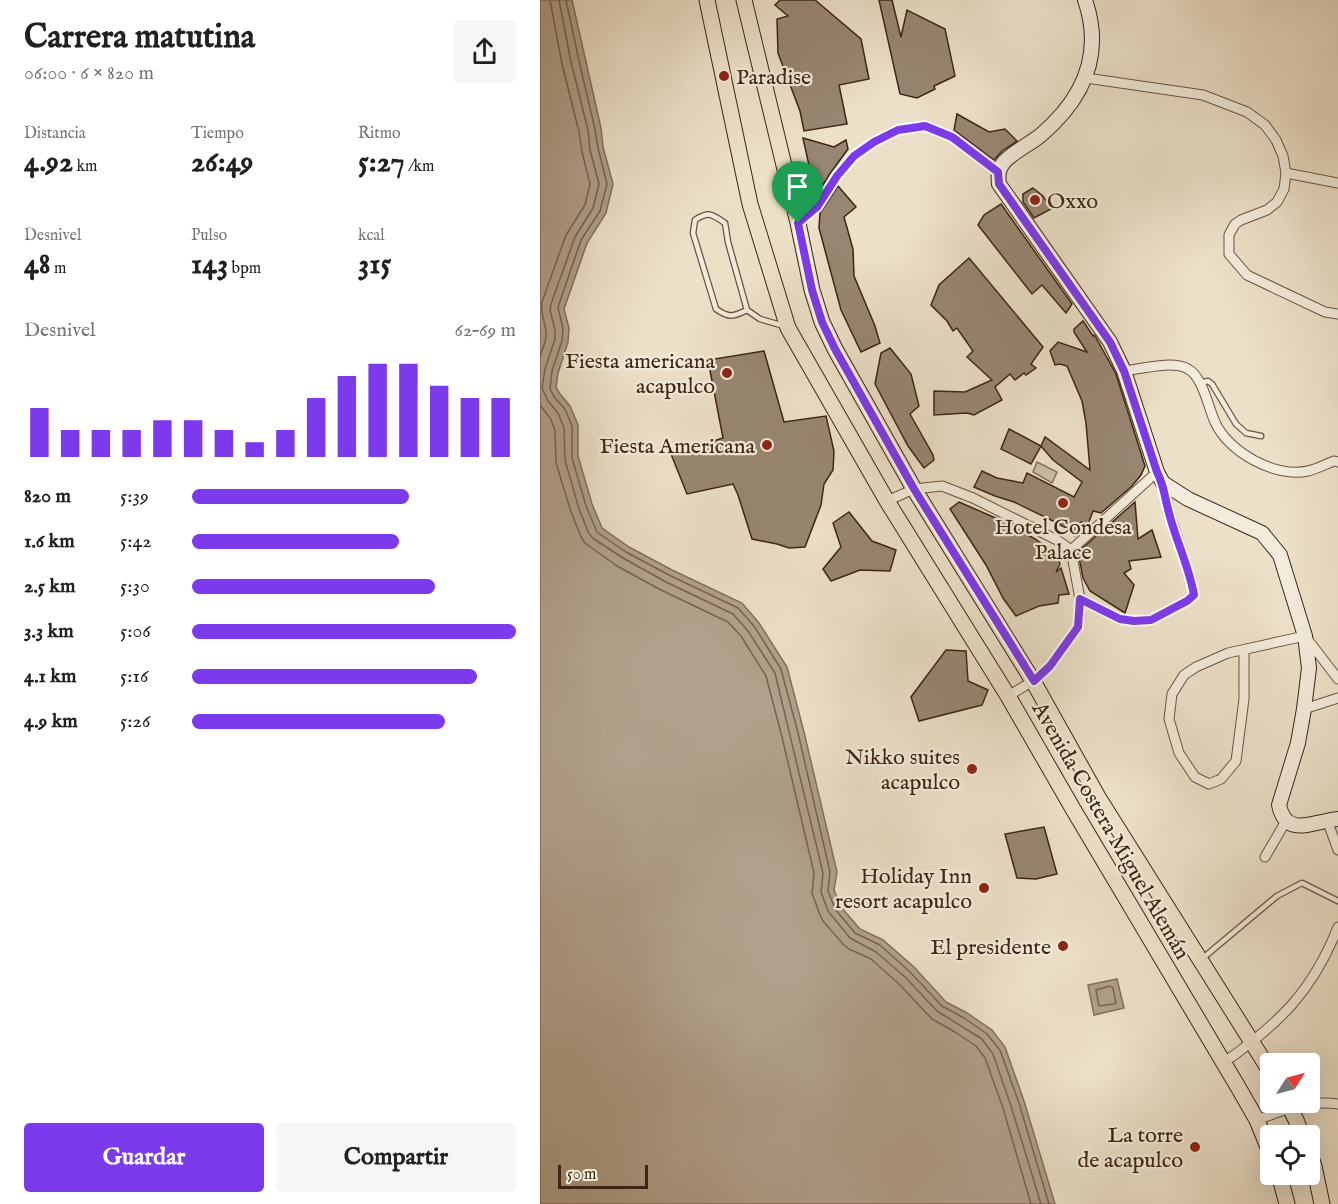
<!DOCTYPE html>
<html lang="es">
<head>
<meta charset="utf-8">
<style>
	body { margin:0; font-family:"IM FELL English",serif; background:#f6f6f6; color:#202124; height:100vh; display:flex; flex-direction:column; font-size:22px; white-space:nowrap }
	* { box-sizing:border-box; margin:0 }
	p { font-size:20px; color:#757577 }
	.icon { flex:none; width:33px; height:33px; fill:none; stroke:currentColor; stroke-width:2; stroke-linecap:round; stroke-linejoin:round }
	.map { position:relative; flex:1; overflow:hidden }
	.sheet { display:flex; flex-direction:column; background:#fff; width:540px }
	.sheet>* { flex:none }
	.needle { width:39px; rotate:54deg }
	.fabs { position:absolute; left:720px; top:1053px; display:grid; gap:12px }
	.fabs a { display:grid; place-items:center; width:60px; height:60px; border-radius:6px; background:#fff; box-shadow:0 6px 24px #0002; font-size:30px }
	.scale { position:absolute; left:18px; bottom:15px; width:90px; box-sizing:border-box; padding-left:6px; border:3px solid #3e2515; border-top:0; font-size:16px; line-height:21px; white-space:nowrap; color:#3e2515; -webkit-text-stroke:4px #f3ebdb; paint-order:stroke }
	.pin { position:absolute; display:grid; place-items:center; width:51px; height:51px; color:#fff; margin:-62px -26px; border-radius:50% 50% 50% 0; rotate:-45deg; box-shadow:0 0 6px #0007 }
	.pin .icon { rotate:45deg }
	.round { display:grid; place-items:center; flex:none; width:63px; height:63px; border-radius:6px; background:#f6f6f6 }
	.summary { display:flex; align-items:center; justify-content:space-between; height:102px; padding:0 24px }
	h1 { font-size:33px; font-weight:700; line-height:45px }
	.metrics { display:grid; grid-template-columns:repeat(3,1fr); gap:9px; height:102px; padding:6px 24px }
	.metrics div { display:grid; align-content:center }
	.metrics b { font-size:30px; font-weight:700 }
	.metrics small { font-size:16px; font-weight:400 }
	.metrics p { font-size:16px }
	.chart { height:168px; padding:12px 24px }
	.chart p { display:flex; justify-content:space-between }
	.chart svg { width:100%; height:108px; margin-top:6px; stroke:#7c3aed; stroke-width:6 }
	.button { display:flex; gap:12px; margin-top:auto; padding:12px 24px }
	.button a { flex:1; height:69px; border-radius:6px; background:#7c3aed; color:#fff; font-size:24px; font-weight:700; line-height:69px; text-align:center }
	.button a+a { background:#f6f6f6; color:#202124 }
	ul { padding:0 24px; list-style:none; font-size:20px }
	li { display:grid; grid-template-columns:96px 72px 1fr; align-items:center; height:45px }
	li i { height:15px; border-radius:8px; background:#7c3aed }
	main { display:flex; flex:1; min-height:0 }
	.map>svg:first-child { display:block }
	.green { fill:#cec0aa; stroke:#867260; stroke-width:1.5 }
	.water { fill:#b1a08b; stroke:#836f5c; stroke-width:1.5 }
	.lines { fill:none; stroke-linecap:round; stroke-linejoin:round }
	.shore { stroke:#786250; stroke-width:1.5 }
	.building { fill:#988672; stroke:#3e2515; stroke-width:1.5 }
	.lane-casing { stroke:#6a5442; stroke-width:7 }
	.street-casing { stroke:#6a5442; stroke-width:11 }
	.secondary-casing { stroke:#3e2515; stroke-width:16 }
	.primary-casing { stroke:#3e2515; stroke-width:17 }
	.lane { stroke:#f3ebdb; stroke-width:4.5 }
	.street { stroke:#f3ebdb; stroke-width:9 }
	.secondary { stroke:#f3ebdb; stroke-width:14 }
	.primary { stroke:#ece0c8; stroke-width:15 }
	.route-casing { stroke:#fff; stroke-width:12 }
	.route { stroke:#7c3aed; stroke-width:8 }
	.poi-dot { fill:#8f2418; stroke:#f3ebdb; stroke-width:2 }
	.labels { text-anchor:middle; stroke-width:4.5; stroke-linejoin:round; paint-order:stroke }
	.poi-label { font-size:22px; fill:#3e2515; stroke:#f3ebdb; text-anchor:end }
	.street-label { font-size:22px; fill:#3e2515; stroke:#f3ebdb }
</style>
</head>
<body>
<main>
<section class="sheet">
<div class="summary"><div><h1>Carrera matutina</h1><p>06:00 · 6 × 820 m</p></div><a class="round"><svg class="icon" aria-label="share" viewBox="0 0 24 24"><path d="M12 15V3M7 8l5-5 5 5M5 13v7h14v-7"/></svg></a></div>
<div class="metrics">
<div><p>Distancia</p><b>4.92<small> km</small></b></div>
<div><p>Tiempo</p><b>26:49</b></div>
<div><p>Ritmo</p><b>5:27<small> /km</small></b></div>
</div>
<div class="metrics">
<div><p>Desnivel</p><b>48<small> m</small></b></div>
<div><p>Pulso</p><b>143<small> bpm</small></b></div>
<div><p>kcal</p><b>315</b></div>
</div>
<div class="chart"><p><span>Desnivel</span>62–69 m</p>
<svg viewBox="0 0 160 44" preserveAspectRatio="none"><path d="M5 44V24M15 44V33M25 44V33M35 44V33M45 44V29M55 44V29M65 44V33M75 44V38M85 44V33M95 44V20M105 44V11M115 44V6M125 44V6M135 44V15M145 44V20M155 44V20"/></svg>
</div>
<ul>
<li><b>820 m</b>5:39<i style="width:67%"></i></li>
<li><b>1.6 km</b>5:42<i style="width:64%"></i></li>
<li><b>2.5 km</b>5:30<i style="width:75%"></i></li>
<li><b>3.3 km</b>5:06<i style="width:100%"></i></li>
<li><b>4.1 km</b>5:16<i style="width:88%"></i></li>
<li><b>4.9 km</b>5:26<i style="width:78%"></i></li>
</ul>
<div class="button"><a>Guardar</a><a>Compartir</a></div>
</section>
<div class="map">
<svg width="798" height="1204" viewBox="0 0 798 1204">
	<rect width="100%" height="100%" fill="#ece0c8"/>
	<filter id="stains"><feTurbulence type="fractalNoise" baseFrequency=".00333" numOctaves="4"/><feColorMatrix values="0 0 0 0 .2 0 0 0 0 .09 0 0 0 0 .02 0 0 0 .5 -.17"/></filter>
	<radialGradient id="worn" r=".72"><stop offset=".6" stop-color="#630" stop-opacity="0"/><stop offset="1" stop-color="#630" stop-opacity=".3"/></radialGradient>
	<polygon class="green" points="497,462 517,472 512,483 493,472"/>
	<g class="water">
		<polygon points="0,0 32,0 61,128 63,147 73,184 66,213 47,243 24,309 29,328 28,342 18,373 16,387 20,394 30,406 38,425 38,456 52,504 62,528 89,547 132,570 202,603 219,623 247,667 264,732 297,872 294,890 301,907 320,929 343,940 374,967 406,1002 427,1013 452,1030 465,1047 484,1101 515,1204 0,1204"/>
		<polygon points="577,979 584,1008 554,1015 548,985"/>
	</g>
	<g class="lines">
		<g class="shore">
			<polyline points="19,0 31,62 48,130 50,150 59,184 53,208 35,237 11,304 10,310 15,330 15,339 5,369 2,388 8,401 18,413 24,428 25,460 39,509 49,534 54,539 83,558 126,582 193,614 208,631 235,673 283,873 281,892 288,911 310,938 336,952 365,977 397,1011 442,1039 453,1054 471,1106 501,1204"/>
			<polyline points="26,0 39,61 55,129 58,148 67,184 60,211 41,240 18,307 23,329 22,341 12,371 10,389 15,398 25,409 32,426 32,458 46,506 57,532 86,552 129,575 198,608 214,626 241,669 258,733 290,872 288,891 295,909 315,933 340,945 370,972 402,1006 424,1018 447,1034 460,1050 479,1103 509,1204"/>
			<path d="M0,356C3,348 7,340 6,332C5,321 0,313 2,302L26,235L45,205L50,184L42,152L39,132L22,64L10,0"/>
			<polyline points="0,405 10,418 15,430 16,463 31,512 41,537 45,543 77,566 121,590 188,622 201,636 226,676 242,737 274,873 272,893 280,915 283,921 303,944 309,949 331,959 358,983 392,1019 415,1032 436,1046 445,1058 463,1108 491,1204"/>
			<polygon points="570,986 573,988 576,1003 573,1004 559,1006 556,990"/>
		</g>
	</g>
	<g class="building">
		<polygon points="240,0 275,0 321,39 329,79 299,85 307,124 264,131 260,111 238,53 237,19 248,16 235,5"/>
		<polygon points="339,0 352,0 361,37 367,10 405,29 415,76 394,86 395,89 377,98 360,94"/>
		<polygon points="417,114 449,132 465,129 477,141 462,151 454,160 414,130"/>
		<polygon points="263,138 294,147 306,140 308,149 289,175 282,187 282,184 275,193"/>
		<polygon points="298,186 316,207 304,217 313,249 314,276 335,326 340,343 321,352 301,310 279,228 280,213"/>
		<polygon points="493,188 503,196 511,209 494,218 483,202 483,194"/>
		<polygon points="461,204 532,304 526,313 502,285 492,294 438,225 444,215"/>
		<polygon points="429,258 503,347 491,364 496,368 486,375 484,373 475,380 470,374 455,387 462,400 434,415 427,413 394,415 394,391 425,392 452,380 427,357 433,351 417,328 413,331 407,321 391,305 399,285"/>
		<polygon points="543,321 553,336 554,335 555,336 576,374 605,466 601,475 592,486 561,513 553,511 548,524 541,522 535,535 534,525 531,530 520,525 518,520 513,521 474,502 455,496 434,487 442,471 457,478 483,483 487,473 534,497 542,482 513,460 501,446 505,437 550,470 546,423 542,401 527,366 520,364 515,365 510,351 518,342 547,352 534,332 534,329"/>
		<polygon points="350,348 371,374 379,406 370,414 393,455 394,460 384,468 368,446 335,384 341,353"/>
		<polygon points="224,351 244,422 286,416 294,451 293,470 284,484 281,505 265,547 249,548 237,544 212,539 198,495 193,484 147,494 131,454 183,438 168,360"/>
		<polygon points="469,429 501,446 491,464 461,449"/>
		<polygon points="419,502 467,523 495,539 516,554 520,564 516,572 521,568 529,594 519,595 518,603 499,606 476,616 463,598 446,565 410,509"/>
		<polygon points="595,502 598,539 612,530 621,557 589,561 591,569 584,573 594,585 585,613 550,591 543,578 538,552"/>
		<polygon points="309,512 332,541 356,550 350,571 320,570 291,581 283,569 301,547 293,523"/>
		<polygon points="406,650 426,651 428,681 448,690 442,705 379,721 371,697"/>
		<polygon points="504,827 517,874 496,879 477,878 465,834"/>
	</g>
	<g class="lines">
		<defs>
			<g id="lane">
				<path d="M207,310C193,317 189,318 176,309L153,233L155,220C169,211 172,214 185,223L188,242L207,310L220,319L244,326"/>
				<polyline points="659,383 668,381 672,384 696,424 706,433 721,436"/>
				<polyline points="663,958 737,896 762,883 798,901"/>
			</g>
			<g id="street">
				<polyline points="546,78 663,95 707,112 725,125 736,140 743,156 746,173 744,189 737,202 727,210 701,220 695,224 689,235 689,254 707,275 785,312 798,314"/>
				<polyline points="746,173 798,183"/>
				<polyline points="258,223 277,207 297,176 314,156 334,142 358,130 385,126 412,137 458,172"/>
				<path d="M584,371C601,369 633,360 648,369C663,377 668,407 675,422C688,452 735,478 768,471C777,469 786,464 794,461L798,462"/>
				<polyline points="347,501 374,489 402,486 433,498 517,540 531,550 540,599 538,627 510,666 493,681 468,696"/>
				<polyline points="531,550 617,472"/>
				<polyline points="540,599 580,619 594,621 611,620 647,601 654,595 651,580 629,512 623,483"/>
				<polyline points="704,650 704,699 696,761 681,779 669,784 655,777 639,753 629,719 632,694 644,675 656,667 688,653 765,636 798,679"/>
				<polyline points="764,709 798,698"/>
				<polyline points="787,820 798,850"/>
				<polyline points="725,857 746,821"/>
				<path d="M683,1063C739,1024 773,991 798,927"/>
				<path d="M717,1120C743,1110 769,1100 798,1104"/>
			</g>
			<path id="secondary" d="M545,0C564,55 543,99 501,135C490,144 473,152 464,162C458,169 458,176 459,184L570,342L584,371L617,472L623,483L648,499L722,533L740,555L765,636L769,668L764,709L758,743L739,805C746,839 774,821 798,819"/>
			<g id="primary">
				<polyline points="167,0 210,204 248,328 347,501 468,696 533,809 698,1087 717,1120 730,1152"/>
				<polyline points="204,0 258,223 272,290 282,322 295,349 374,489 493,681 558,797 730,1071"/>
				<polyline points="747,1102 756,1120 762,1136"/>
				<polyline points="770,1155 774,1166 782,1204"/>
				<polyline points="739,1174 747,1204"/>
			</g>
		</defs>
		<use href="#lane" class="lane-casing"/>
		<use href="#street" class="street-casing"/>
		<use href="#secondary" class="secondary-casing"/>
		<use href="#primary" class="primary-casing"/>
		<use href="#lane" class="lane"/>
		<use href="#street" class="street"/>
		<use href="#secondary" class="secondary"/>
		<use href="#primary" class="primary"/>
	</g>
	<g class="lines">
		<defs>
			<path id="route" d="M385,126L412,137L458,172L459,184L570,342L584,371L617,472C624,485 625,499 629,513C636,541 649,566 654,595L647,601L611,620L594,621L580,619L540,599L538,627L510,666L494,681L374,489L295,349L282,322L272,290L258,223L277,207L297,176L314,156L334,142L358,130Z"/>
		</defs>
		<use href="#route" class="route-casing"/>
		<use href="#route" class="route"/>
	</g>
	<g class="poi-dot">
		<circle cx="184" cy="76" r="6"/>
		<circle cx="495" cy="200" r="6"/>
		<circle cx="187" cy="373" r="6"/>
		<circle cx="227" cy="445" r="6"/>
		<circle cx="523" cy="503" r="6"/>
		<circle cx="432" cy="769" r="6"/>
		<circle cx="444" cy="888" r="6"/>
		<circle cx="523" cy="946" r="6"/>
		<circle cx="655" cy="1147" r="6"/>
	</g>
	<g class="labels">
		<g class="poi-label">
			<text x="196" y="84" text-anchor="start">Paradise</text>
			<text x="507" y="208" text-anchor="start">Oxxo</text>
			<text x="175" y="368">Fiesta americana<tspan x="175" dy="25">acapulco</tspan></text>
			<text x="215" y="453">Fiesta Americana</text>
			<text x="523" y="534" text-anchor="middle">Hotel Condesa<tspan x="523" dy="25">Palace</tspan></text>
			<text x="420" y="764">Nikko suites<tspan x="420" dy="25">acapulco</tspan></text>
			<text x="432" y="883">Holiday Inn<tspan x="432" dy="25">resort acapulco</tspan></text>
			<text x="511" y="954">El presidente</text>
			<text x="643" y="1142">La torre<tspan x="643" dy="25">de acapulco</tspan></text>
		</g>
		<g class="street-label">
			<text transform="translate(572 830) rotate(60)" y="8">Avenida Costera Miguel Alemán</text>
		</g>
	</g>
	<rect width="100%" height="100%" filter="url(#stains)"/>
	<rect width="100%" height="100%" fill="url(#worn)"/>
</svg>
<div class="fabs">
<a><svg class="needle" viewBox="-14 -14 28 28"><path d="M0-13l5 13h-10z" fill="#e53935"/><path d="M0 13l5-13h-10z" fill="#757577"/></svg></a>
<a><svg class="icon" aria-label="locate" viewBox="0 0 24 24"><circle cx="12" cy="12" r="6"/><path d="M12 2v4M12 18v4M2 12h4M18 12h4"/></svg></a>
</div>
<div class="scale">50 m</div>
<div class="pin" style="left:258px;top:223px;background:#1e9e55"><svg class="icon" aria-label="arrive" viewBox="0 0 24 24"><path d="M6 21V4h12l-3 4 3 4H6"/></svg></div>
</div>
</main>
</body>
</html>
